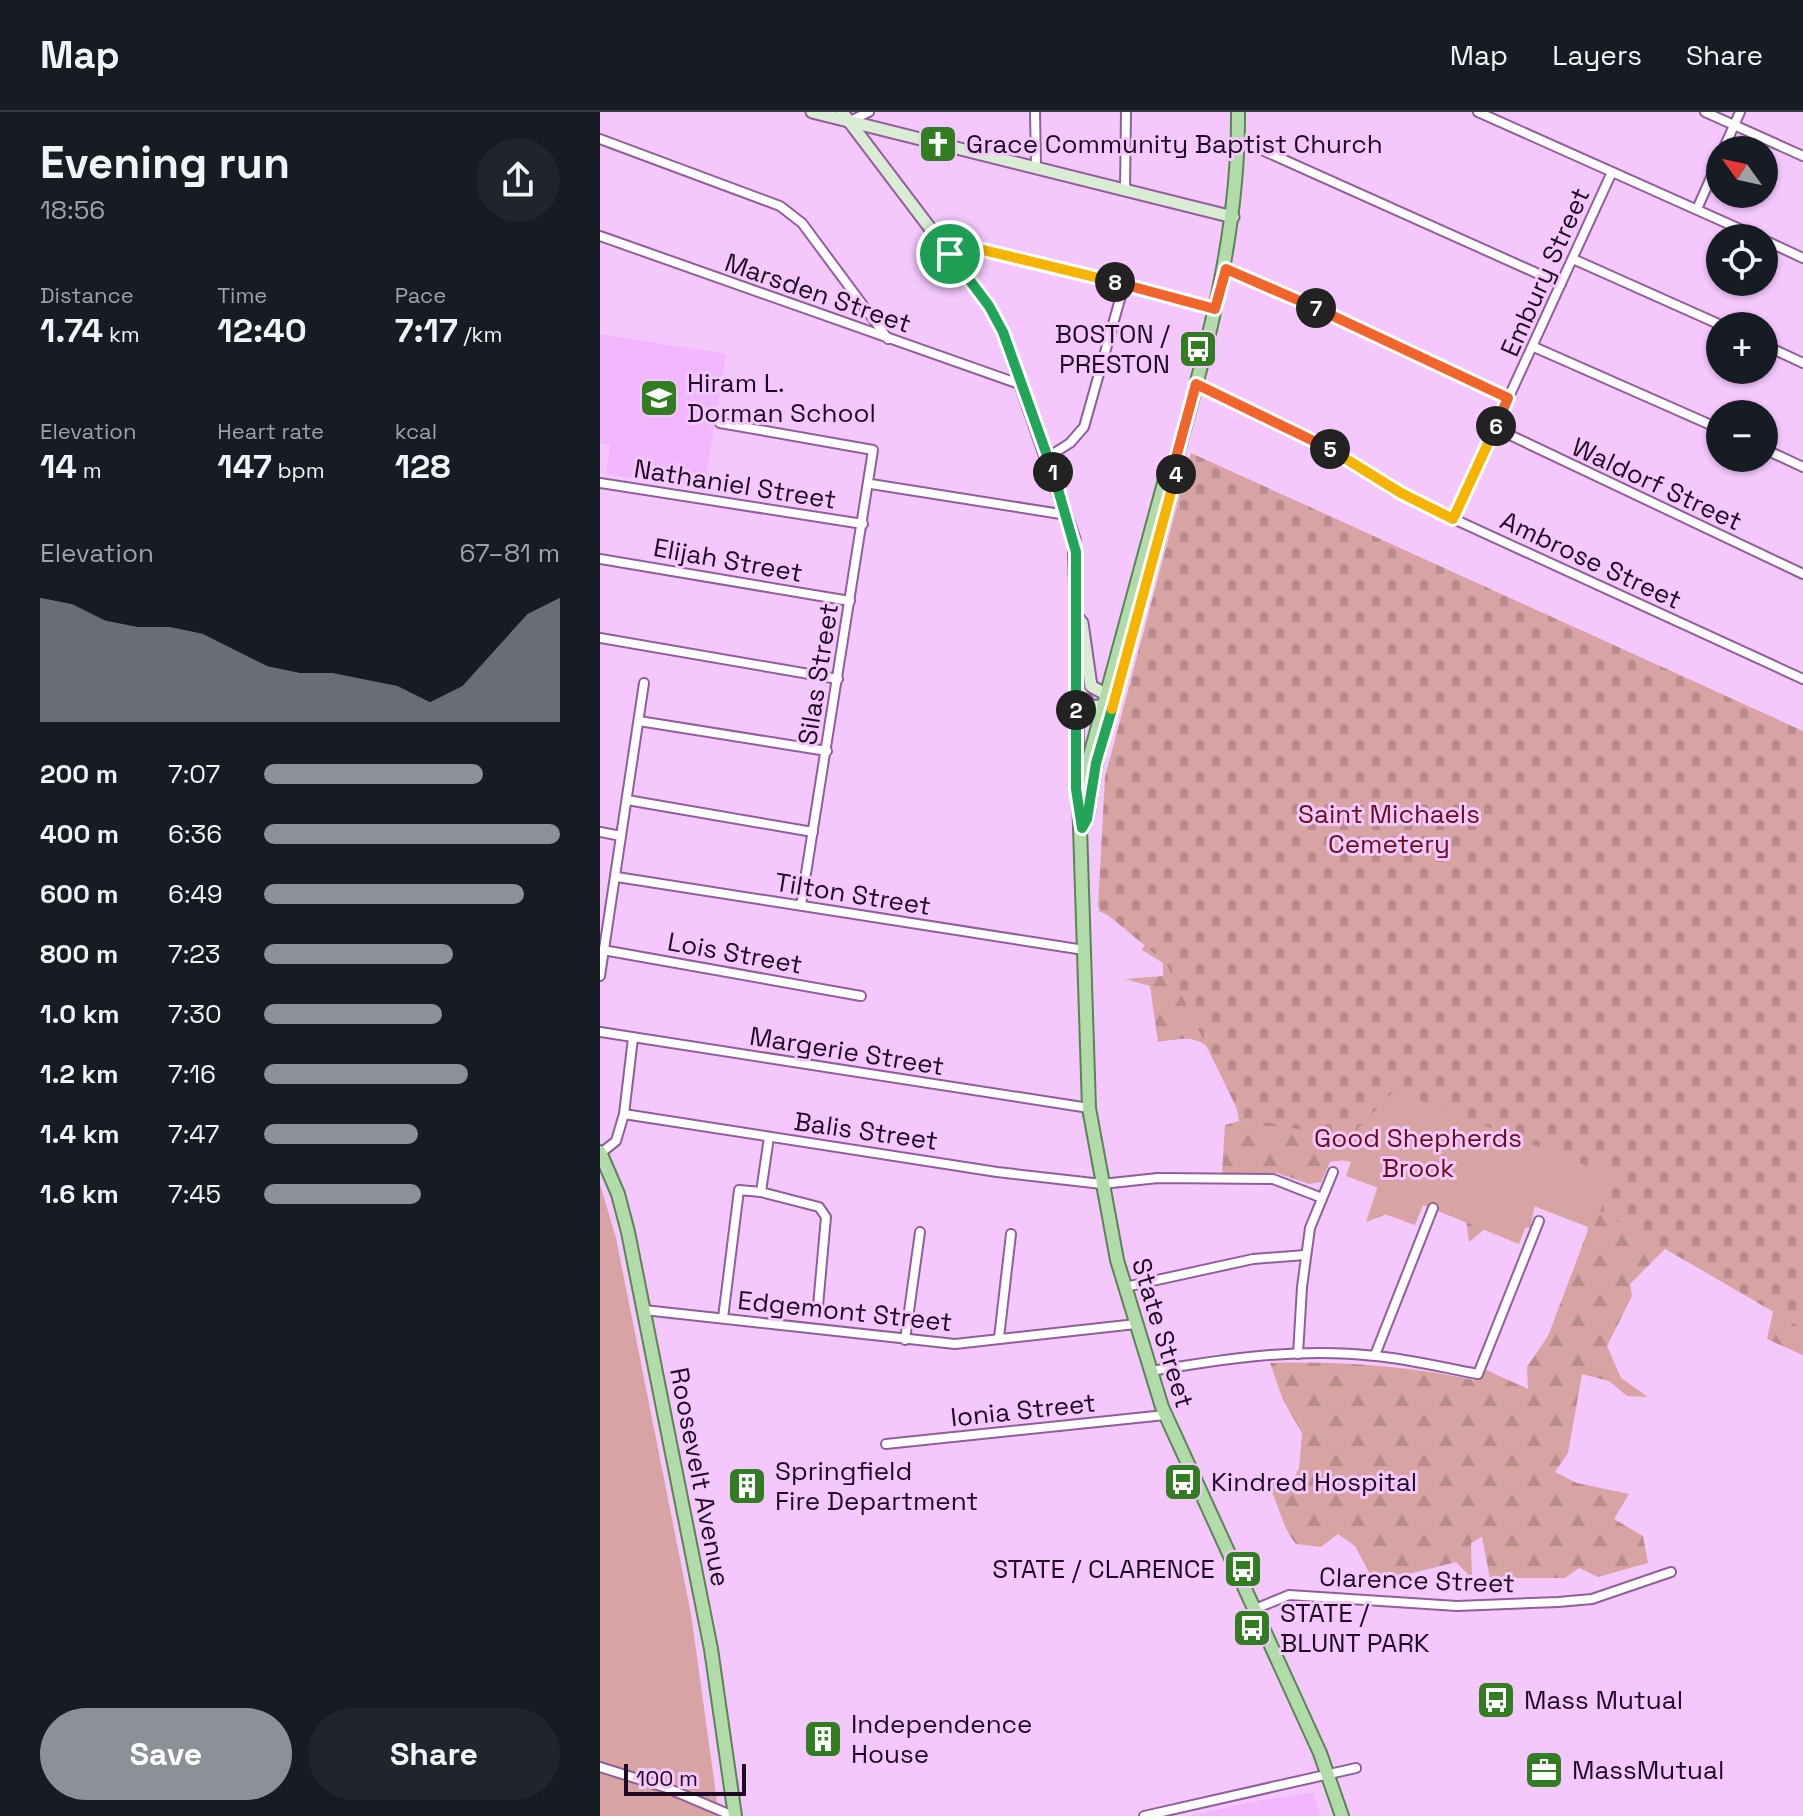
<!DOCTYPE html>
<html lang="en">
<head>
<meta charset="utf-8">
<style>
	body { margin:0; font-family:"Space Grotesk",sans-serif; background:#20242c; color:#f1f3f6; height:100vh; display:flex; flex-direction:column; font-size:30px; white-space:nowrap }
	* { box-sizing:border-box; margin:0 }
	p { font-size:26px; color:#9ea1a6 }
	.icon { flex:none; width:44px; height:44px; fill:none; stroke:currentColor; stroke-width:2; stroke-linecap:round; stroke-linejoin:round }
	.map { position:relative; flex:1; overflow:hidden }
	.sheet { display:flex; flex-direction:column; background:#171b24; width:600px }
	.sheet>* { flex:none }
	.needle { width:52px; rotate:303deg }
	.controls { position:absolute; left:1106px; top:24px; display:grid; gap:16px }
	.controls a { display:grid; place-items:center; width:72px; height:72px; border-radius:50%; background:#171b24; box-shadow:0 2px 6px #0004; font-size:40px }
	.scale { position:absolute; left:24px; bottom:20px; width:122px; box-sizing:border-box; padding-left:8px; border:4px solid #1e0b23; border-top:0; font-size:22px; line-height:28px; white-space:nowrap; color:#1e0b23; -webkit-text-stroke:6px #f4c8fd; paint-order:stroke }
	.pin { position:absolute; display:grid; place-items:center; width:68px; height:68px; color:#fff; margin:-34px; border:4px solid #fff; border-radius:50%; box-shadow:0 2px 8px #0007 }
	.km { position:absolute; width:40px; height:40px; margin:-20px; border-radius:50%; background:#222; color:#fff; font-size:22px; line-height:40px; text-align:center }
	.round { display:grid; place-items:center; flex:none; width:84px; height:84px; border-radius:42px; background:#20242c }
	.summary { display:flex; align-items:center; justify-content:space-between; height:136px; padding:0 40px }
	h1 { font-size:44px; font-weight:600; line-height:60px }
	.figures { display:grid; grid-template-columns:repeat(3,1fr); gap:12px; height:136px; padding:8px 40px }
	.figures div { display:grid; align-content:center }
	.figures b { font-size:34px; font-weight:600 }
	.figures small { font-size:22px; font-weight:400 }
	.figures p { font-size:22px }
	.chart { height:224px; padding:16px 40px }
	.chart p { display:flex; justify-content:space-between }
	.chart svg { width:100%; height:144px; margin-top:8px; fill:#8c9099; opacity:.7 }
	.cta { display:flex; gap:16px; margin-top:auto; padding:16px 40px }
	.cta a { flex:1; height:92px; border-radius:48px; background:#8c9099; color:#fff; font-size:32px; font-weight:600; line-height:92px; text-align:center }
	.cta a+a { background:#20242c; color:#f1f3f6 }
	ul { padding:0 40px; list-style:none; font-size:26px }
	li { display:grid; grid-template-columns:128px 96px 1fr; align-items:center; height:60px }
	li i { height:20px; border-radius:10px; background:#8c9099 }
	header { display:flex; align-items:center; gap:48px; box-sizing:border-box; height:112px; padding:0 40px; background:#171b24; border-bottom:2px solid #363941 }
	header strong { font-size:38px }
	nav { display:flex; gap:44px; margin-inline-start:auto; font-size:28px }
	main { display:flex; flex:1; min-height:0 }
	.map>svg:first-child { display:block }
	.built { fill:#f2b6ff }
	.forest { fill:url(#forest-firs) }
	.cemetery { fill:url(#cemetery-stones) }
	.park { fill:#d7a4a3 }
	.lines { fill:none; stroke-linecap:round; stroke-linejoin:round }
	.street-casing { stroke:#905e9a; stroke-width:12 }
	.secondary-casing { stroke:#905e9a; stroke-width:15 }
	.primary-casing { stroke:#5d8356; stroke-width:16 }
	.street { stroke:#fff; stroke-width:8 }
	.secondary { stroke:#d9edd5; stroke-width:11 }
	.primary { stroke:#b2dbaa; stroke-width:12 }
	.split-1-casing { stroke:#fff; stroke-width:16 }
	.split-2-casing { stroke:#fff; stroke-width:16 }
	.split-3-casing { stroke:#fff; stroke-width:16 }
	.split-4-casing { stroke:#fff; stroke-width:16 }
	.split-5-casing { stroke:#fff; stroke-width:16 }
	.split-6-casing { stroke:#fff; stroke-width:16 }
	.split-7-casing { stroke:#fff; stroke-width:16 }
	.split-8-casing { stroke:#fff; stroke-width:16 }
	.split-9-casing { stroke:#fff; stroke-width:16 }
	.split-1 { stroke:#22a559; stroke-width:10 }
	.split-2 { stroke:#22a559; stroke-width:10 }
	.split-3 { stroke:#22a559; stroke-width:10 }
	.split-4 { stroke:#f5b400; stroke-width:10 }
	.split-5 { stroke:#f0652b; stroke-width:10 }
	.split-6 { stroke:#f5b400; stroke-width:10 }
	.split-7 { stroke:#f0652b; stroke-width:10 }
	.split-8 { stroke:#f0652b; stroke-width:10 }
	.split-9 { stroke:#f5b400; stroke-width:10 }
	.labels { text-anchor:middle; stroke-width:6; stroke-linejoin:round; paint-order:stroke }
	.poi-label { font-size:26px; fill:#1e0b23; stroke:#f4c8fd; text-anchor:start }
	.street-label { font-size:26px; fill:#1e0b23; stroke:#f4c8fd }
	.park-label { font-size:26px; fill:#690f1b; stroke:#f4c8fd }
</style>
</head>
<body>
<header>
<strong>Map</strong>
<nav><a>Map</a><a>Layers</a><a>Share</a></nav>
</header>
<main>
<section class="sheet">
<div class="summary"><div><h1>Evening run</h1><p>18:56</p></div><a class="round"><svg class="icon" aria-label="share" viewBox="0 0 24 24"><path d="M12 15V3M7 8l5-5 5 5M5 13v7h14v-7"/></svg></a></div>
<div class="figures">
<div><p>Distance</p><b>1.74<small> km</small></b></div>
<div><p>Time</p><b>12:40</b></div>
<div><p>Pace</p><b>7:17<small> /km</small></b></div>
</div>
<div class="figures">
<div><p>Elevation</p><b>14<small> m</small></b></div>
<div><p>Heart rate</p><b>147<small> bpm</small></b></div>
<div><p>kcal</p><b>128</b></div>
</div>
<div class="chart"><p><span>Elevation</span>67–81 m</p>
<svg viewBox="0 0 160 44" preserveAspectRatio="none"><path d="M0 44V6L10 8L20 13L30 15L40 15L50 17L60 22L70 27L80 29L90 29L100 31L110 33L120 38L130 33L140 22L150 11L160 6V44z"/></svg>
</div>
<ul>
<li><b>200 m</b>7:07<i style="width:74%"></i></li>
<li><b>400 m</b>6:36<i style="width:100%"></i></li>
<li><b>600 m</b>6:49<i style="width:88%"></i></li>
<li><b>800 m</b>7:23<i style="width:64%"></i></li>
<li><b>1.0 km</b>7:30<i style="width:60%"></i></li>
<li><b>1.2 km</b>7:16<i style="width:69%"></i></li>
<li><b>1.4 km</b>7:47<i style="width:52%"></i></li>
<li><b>1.6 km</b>7:45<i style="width:53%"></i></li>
</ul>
<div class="cta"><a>Save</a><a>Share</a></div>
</section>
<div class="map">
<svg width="1203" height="1704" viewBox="0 0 1203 1704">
	<defs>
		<pattern id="forest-firs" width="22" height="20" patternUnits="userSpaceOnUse" patternTransform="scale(2)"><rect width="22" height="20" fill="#d7a4a3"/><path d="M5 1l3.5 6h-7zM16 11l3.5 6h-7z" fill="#b88c8c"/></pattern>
		<pattern id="cemetery-stones" width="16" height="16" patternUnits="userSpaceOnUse" patternTransform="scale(2)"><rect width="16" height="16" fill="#d7a4a3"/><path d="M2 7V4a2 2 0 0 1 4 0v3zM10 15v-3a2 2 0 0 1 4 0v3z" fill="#b88c8c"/></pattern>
	</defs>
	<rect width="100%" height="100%" fill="#f4c8fd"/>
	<g class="built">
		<polygon points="0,222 126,242 104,376 6,362 10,333 0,331"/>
		<polygon points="713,1680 720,1704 589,1704 651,1690"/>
	</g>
	<path class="forest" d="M501,763L1203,1111V1243L1167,1227L1174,1196L1066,1136L1030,1172L1032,1184L1007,1234L1021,1266L1048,1285L1027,1284L1009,1269L982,1262L968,1341L955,1360L977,1371L1029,1382L1014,1407L1043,1424L1048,1451L998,1465L979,1456L965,1466H890L882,1425L871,1431L872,1467L856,1450L809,1462L771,1464L755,1434L738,1422L721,1435L696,1432C680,1413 680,1390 665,1369H692L699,1357L702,1321L683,1288L670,1251C740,1249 806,1254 874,1268L882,1267L886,1258L928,1277L927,1255L948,1224L987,1121L989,1105L936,1089L930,1116L890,1113L869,1130L865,1101L840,1082L766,1110L779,1071L754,1047L730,1050L721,1070L709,1072L677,1061H622L625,1013L639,1009C635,980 625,933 590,927C580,926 568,929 558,930L550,874L525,867L563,864V851L542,838L548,827L543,820L499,799Z"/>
	<polygon class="cemetery" points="591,341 1203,619 1203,1217 1000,1099 1013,1065 796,979 730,1046 738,1026 641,1005 566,851 498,795 505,665"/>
	<g class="park">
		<polygon points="795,978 1014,1065 993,1117 934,1094 919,1132 823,1093 815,1113 776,1099 784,1078 746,1064 751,1050 730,1046"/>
		<polygon points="0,1072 16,1126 91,1502 119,1704 0,1704"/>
	</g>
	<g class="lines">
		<defs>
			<g id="street">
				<polyline points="435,0 436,55"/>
				<polyline points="878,0 1160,126"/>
				<polyline points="1105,0 1203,44"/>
				<polyline points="250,9 269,0"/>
				<polyline points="0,27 180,94 202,111 288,227"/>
				<polyline points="638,33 653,34 961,172"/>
				<polyline points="1123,38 1140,0"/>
				<polyline points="525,78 526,0"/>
				<polyline points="1097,97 1120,45"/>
				<polyline points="0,124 422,273"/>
				<polyline points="1164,128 1203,146"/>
				<polyline points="350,142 371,135 615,197"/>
				<polyline points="973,147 1123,214"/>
				<polyline points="626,157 908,286"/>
				<polyline points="1164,233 1203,251"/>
				<polyline points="934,235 1120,317"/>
				<polyline points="596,272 716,328 821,392 1203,567"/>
				<polyline points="120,311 273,338 201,793"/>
				<polyline points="895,316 1203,462"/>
				<polyline points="1164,337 1203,355"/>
				<polyline points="448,345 470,331 484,315 524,173"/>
				<polyline points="0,371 263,412"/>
				<polyline points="271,372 467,403"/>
				<polyline points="853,407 1012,60"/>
				<polyline points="0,447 250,489"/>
				<polyline points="0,526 238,567"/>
				<polyline points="39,609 227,639"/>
				<polyline points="27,688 213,720"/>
				<polyline points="0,720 21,724"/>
				<polyline points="17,765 484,838"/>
				<polyline points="3,838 261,884"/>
				<polyline points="0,864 44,571"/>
				<polyline points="0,920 489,996"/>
				<polyline points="24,1002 397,1060 502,1072 558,1066 673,1067 722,1086"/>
				<polyline points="169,1025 161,1080 219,1095 226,1105 218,1194"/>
				<polyline points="1,1041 16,1029 24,1002 33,926"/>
				<polyline points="525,1175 653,1147 705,1143"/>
				<polyline points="44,1198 355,1232 536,1212"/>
				<polyline points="123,1206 139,1078 161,1080"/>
				<polyline points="399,1226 411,1122"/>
				<polyline points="305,1228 320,1120"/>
				<polyline points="698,1242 702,1175 710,1116 733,1060"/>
				<polyline points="775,1243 833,1096"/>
				<path d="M551,1259C624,1247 700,1235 775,1244C810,1247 844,1256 878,1262L939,1109"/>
				<polyline points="286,1332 565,1303"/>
				<polyline points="655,1497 689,1483 857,1494 958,1490 992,1487 1071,1460"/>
				<polyline points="0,1655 67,1676 133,1704"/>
				<polyline points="544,1704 756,1656"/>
			</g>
			<g id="secondary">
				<polyline points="212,0 633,105"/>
				<polyline points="242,0 389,194 403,220 474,427 479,579 491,594 512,595"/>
				<polyline points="478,506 482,511 491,574 514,587"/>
				<polyline points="476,578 479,684"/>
			</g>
			<g id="primary">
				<polyline points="574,353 567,360 479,684 489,996 517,1148 562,1295 720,1641 742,1704"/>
				<path d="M482,716L487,707L496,651L576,363L574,353C607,237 639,122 638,0"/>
				<polyline points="0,1040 18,1082 28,1120 111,1537 135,1704"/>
			</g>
		</defs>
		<use href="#street" class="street-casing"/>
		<use href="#secondary" class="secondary-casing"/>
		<use href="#primary" class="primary-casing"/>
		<use href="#street" class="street"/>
		<use href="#secondary" class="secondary"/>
		<use href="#primary" class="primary"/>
	</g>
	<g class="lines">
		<defs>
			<polyline id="split-1" points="350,142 389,194 403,220 453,360"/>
			<polyline id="split-2" points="453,360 476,440 476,598"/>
			<polyline id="split-3" points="476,598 476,677 482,716 487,707 496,651 512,597"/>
			<polyline id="split-4" points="512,597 576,362"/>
			<polyline id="split-5" points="576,362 574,353 596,272 730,337"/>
			<polyline id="split-6" points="730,337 801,381 853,407 896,314"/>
			<polyline id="split-7" points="716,196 908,286 896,314"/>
			<polyline id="split-8" points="515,170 615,197 626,157 716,196"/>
			<polyline id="split-9" points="350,142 371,135 515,170"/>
		</defs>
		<use href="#split-1" class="split-1-casing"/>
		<use href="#split-2" class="split-2-casing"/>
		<use href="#split-3" class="split-3-casing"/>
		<use href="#split-4" class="split-4-casing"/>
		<use href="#split-5" class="split-5-casing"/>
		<use href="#split-6" class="split-6-casing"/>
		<use href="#split-7" class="split-7-casing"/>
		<use href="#split-8" class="split-8-casing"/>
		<use href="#split-9" class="split-9-casing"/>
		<use href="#split-1" class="split-1"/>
		<use href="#split-2" class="split-2"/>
		<use href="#split-3" class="split-3"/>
		<use href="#split-4" class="split-4"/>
		<use href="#split-5" class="split-5"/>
		<use href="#split-6" class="split-6"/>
		<use href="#split-7" class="split-7"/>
		<use href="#split-8" class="split-8"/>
		<use href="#split-9" class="split-9"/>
	</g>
	<defs>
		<symbol id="church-square" viewBox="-11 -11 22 22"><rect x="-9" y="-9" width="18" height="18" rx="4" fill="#327c22" stroke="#f4c8fd"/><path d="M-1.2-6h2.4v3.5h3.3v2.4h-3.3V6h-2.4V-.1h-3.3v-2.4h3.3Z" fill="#fff"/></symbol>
		<symbol id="bus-square" viewBox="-11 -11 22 22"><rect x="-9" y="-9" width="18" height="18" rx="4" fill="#327c22" stroke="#f4c8fd"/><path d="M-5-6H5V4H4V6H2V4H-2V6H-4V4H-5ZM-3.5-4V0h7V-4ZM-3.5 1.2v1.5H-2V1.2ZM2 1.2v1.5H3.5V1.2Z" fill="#fff"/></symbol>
		<symbol id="school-square" viewBox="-11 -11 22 22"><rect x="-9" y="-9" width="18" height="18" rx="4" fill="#327c22" stroke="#f4c8fd"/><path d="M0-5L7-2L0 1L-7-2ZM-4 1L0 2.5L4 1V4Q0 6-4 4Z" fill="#fff"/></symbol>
		<symbol id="building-square" viewBox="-11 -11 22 22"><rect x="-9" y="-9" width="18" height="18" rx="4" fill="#327c22" stroke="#f4c8fd"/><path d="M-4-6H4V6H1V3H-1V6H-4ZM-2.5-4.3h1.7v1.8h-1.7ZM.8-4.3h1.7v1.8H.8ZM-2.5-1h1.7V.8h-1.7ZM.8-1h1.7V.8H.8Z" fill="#fff"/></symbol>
		<symbol id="office-square" viewBox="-11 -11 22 22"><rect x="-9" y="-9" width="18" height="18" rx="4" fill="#327c22" stroke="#f4c8fd"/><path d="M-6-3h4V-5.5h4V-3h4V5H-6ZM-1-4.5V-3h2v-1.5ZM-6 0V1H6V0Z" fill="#fff"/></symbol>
	</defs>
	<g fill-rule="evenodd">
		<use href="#church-square" x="316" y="10" width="44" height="44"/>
		<use href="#bus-square" x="576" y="215" width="44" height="44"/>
		<use href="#school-square" x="37" y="264" width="44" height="44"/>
		<use href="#bus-square" x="561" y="1348" width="44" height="44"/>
		<use href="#building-square" x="125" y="1352" width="44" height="44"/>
		<use href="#bus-square" x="621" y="1435" width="44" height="44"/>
		<use href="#bus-square" x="630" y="1494" width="44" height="44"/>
		<use href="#bus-square" x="874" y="1566" width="44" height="44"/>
		<use href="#building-square" x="201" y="1605" width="44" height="44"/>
		<use href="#office-square" x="922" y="1636" width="44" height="44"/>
	</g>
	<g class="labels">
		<g class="poi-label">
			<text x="366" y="41">Grace Community Baptist Church</text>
			<text x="570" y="231" text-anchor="end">BOSTON /<tspan x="570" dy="30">PRESTON</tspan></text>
			<text x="87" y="280">Hiram L.<tspan x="87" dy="30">Dorman School</tspan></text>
			<text x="175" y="1368">Springfield<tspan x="175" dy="30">Fire Department</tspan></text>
			<text x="611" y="1379">Kindred Hospital</text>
			<text x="615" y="1466" text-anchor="end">STATE / CLARENCE</text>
			<text x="680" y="1510">STATE /<tspan x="680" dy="30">BLUNT PARK</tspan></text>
			<text x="924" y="1597">Mass Mutual</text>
			<text x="251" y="1621">Independence<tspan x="251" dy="30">House</tspan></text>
			<text x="972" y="1667">MassMutual</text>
		</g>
		<g class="street-label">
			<text transform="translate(945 160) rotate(-66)" y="9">Embury Street</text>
			<text transform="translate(218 181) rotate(19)" y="9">Marsden Street</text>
			<text transform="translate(135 372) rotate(9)" y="9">Nathaniel Street</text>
			<text transform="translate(1057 372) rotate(25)" y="9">Waldorf Street</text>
			<text transform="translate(128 448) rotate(10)" y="9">Elijah Street</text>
			<text transform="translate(991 448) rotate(25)" y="9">Ambrose Street</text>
			<text transform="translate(218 562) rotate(-81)" y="9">Silas Street</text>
			<text transform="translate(253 782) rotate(9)" y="9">Tilton Street</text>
			<text transform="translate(135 841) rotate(10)" y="9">Lois Street</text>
			<text transform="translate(247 939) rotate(9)" y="9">Margerie Street</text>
			<text transform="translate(266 1019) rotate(8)" y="9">Balis Street</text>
			<text transform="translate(245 1199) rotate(6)" y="9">Edgemont Street</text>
			<text transform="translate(563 1221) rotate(73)" y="9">State Street</text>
			<text transform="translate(423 1298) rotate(-6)" y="9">Ionia Street</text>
			<text transform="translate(100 1365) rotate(79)" y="9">Roosevelt Avenue</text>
			<text transform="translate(817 1468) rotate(2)" y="9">Clarence Street</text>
		</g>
		<g class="park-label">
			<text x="789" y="711">Saint Michaels<tspan x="789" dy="30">Cemetery</tspan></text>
			<text x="818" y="1035">Good Shepherds<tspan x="818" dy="30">Brook</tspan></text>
		</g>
	</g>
</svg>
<div class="controls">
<a><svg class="needle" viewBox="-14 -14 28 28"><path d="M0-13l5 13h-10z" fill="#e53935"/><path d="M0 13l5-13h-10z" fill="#9ea1a6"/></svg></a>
<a><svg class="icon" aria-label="locate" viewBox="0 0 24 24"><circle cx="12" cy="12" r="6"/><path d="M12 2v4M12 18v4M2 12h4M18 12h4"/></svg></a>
<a>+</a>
<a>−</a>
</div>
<div class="scale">100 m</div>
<div class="pin" style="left:350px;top:142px;background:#1e9e55"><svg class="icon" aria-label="arrive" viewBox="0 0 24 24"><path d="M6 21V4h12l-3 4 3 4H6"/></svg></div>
<b class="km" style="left:453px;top:360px">1</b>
<b class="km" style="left:476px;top:598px">2</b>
<b class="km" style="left:576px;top:362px">4</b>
<b class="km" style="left:730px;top:337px">5</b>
<b class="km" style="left:896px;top:314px">6</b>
<b class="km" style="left:716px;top:196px">7</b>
<b class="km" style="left:515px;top:170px">8</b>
</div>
</main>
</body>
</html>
